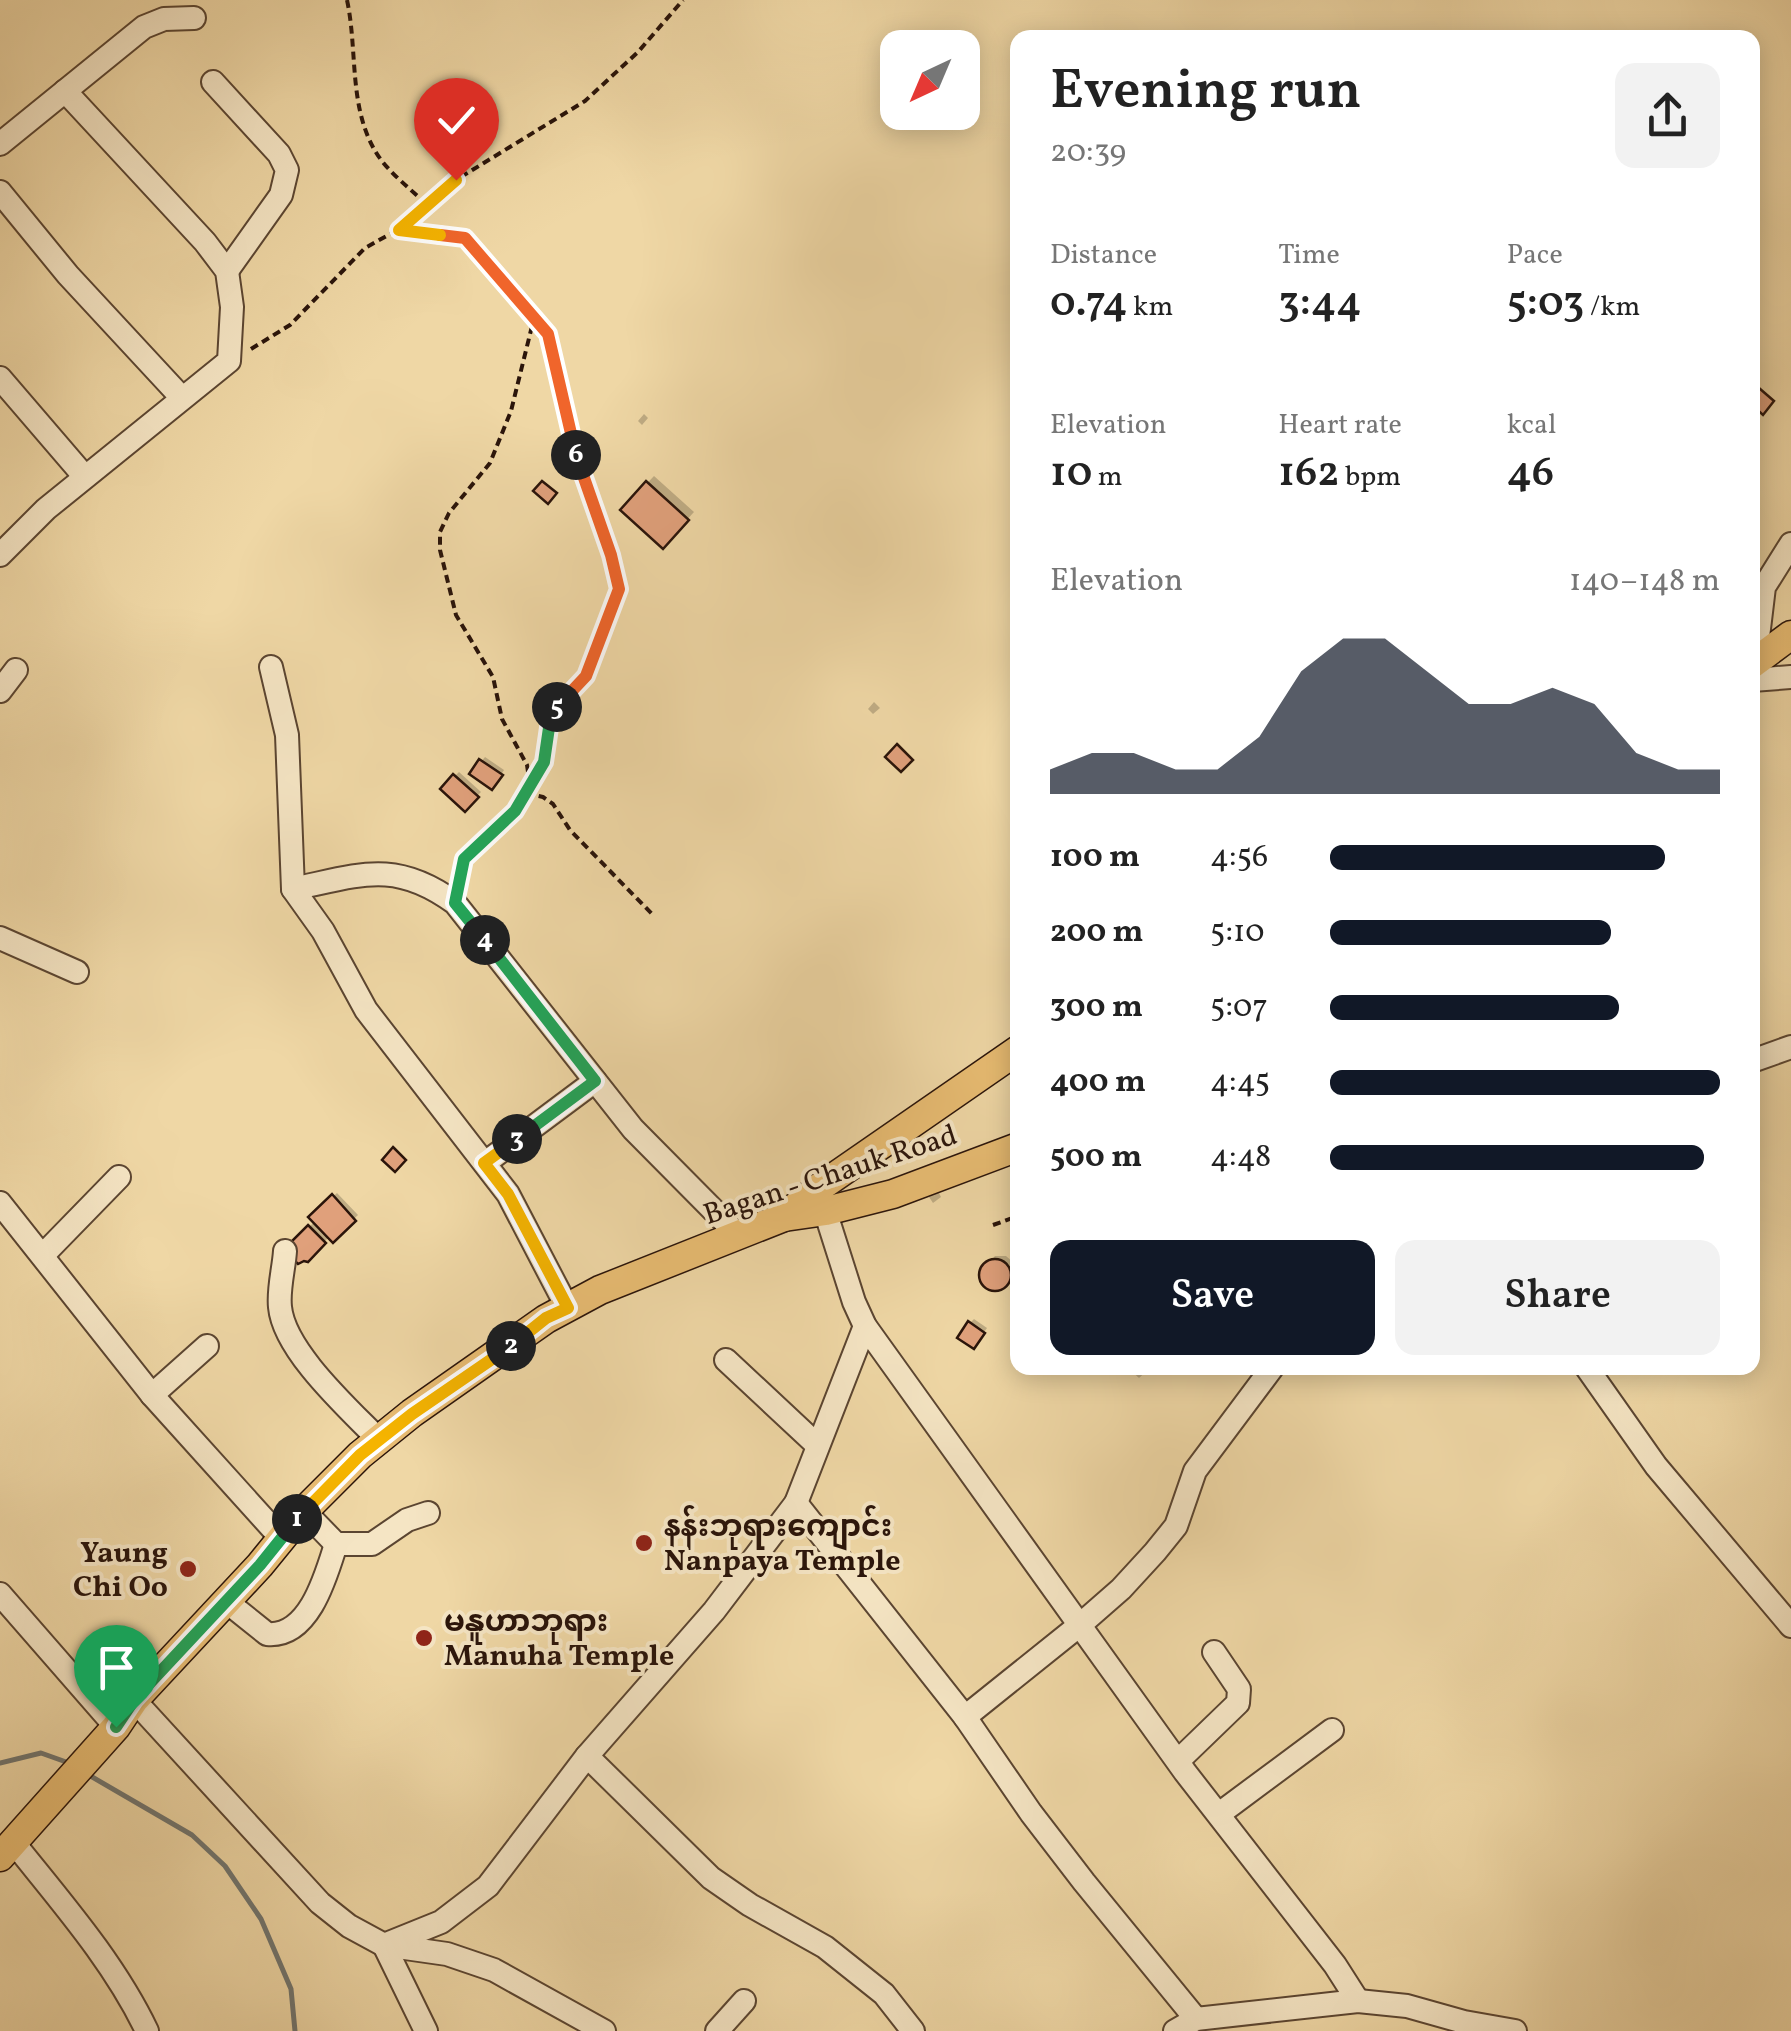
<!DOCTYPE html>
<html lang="en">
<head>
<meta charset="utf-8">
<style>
	body { margin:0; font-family:Vollkorn,"Noto Sans Myanmar",serif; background:#f2f2f2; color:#222; height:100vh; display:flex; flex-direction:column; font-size:38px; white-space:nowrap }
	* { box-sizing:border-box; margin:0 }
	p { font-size:32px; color:#767676 }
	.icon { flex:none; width:55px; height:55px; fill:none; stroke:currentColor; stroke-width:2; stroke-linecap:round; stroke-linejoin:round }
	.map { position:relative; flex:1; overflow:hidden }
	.details { position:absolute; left:1010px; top:30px; width:750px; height:1345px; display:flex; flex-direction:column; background:#fff; border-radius:20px; box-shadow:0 5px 25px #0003 }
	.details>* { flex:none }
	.needle { width:65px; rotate:224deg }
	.controls { position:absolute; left:880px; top:30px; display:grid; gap:20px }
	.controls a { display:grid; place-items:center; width:100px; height:100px; border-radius:20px; background:#fff; box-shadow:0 5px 25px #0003; font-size:50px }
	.pin { position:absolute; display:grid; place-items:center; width:85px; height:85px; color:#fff; margin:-102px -42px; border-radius:50% 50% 50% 0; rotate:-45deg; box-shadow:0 0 10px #0007 }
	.pin .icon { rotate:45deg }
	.km { position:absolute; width:50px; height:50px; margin:-25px; border-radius:50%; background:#222; color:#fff; font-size:28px; line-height:50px; text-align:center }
	.round { display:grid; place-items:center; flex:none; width:105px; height:105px; border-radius:20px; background:#f2f2f2 }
	.summary { display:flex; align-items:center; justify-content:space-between; height:170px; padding:0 40px }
	h1 { font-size:55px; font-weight:600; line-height:75px }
	.metrics { display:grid; grid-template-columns:repeat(3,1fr); gap:15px; height:170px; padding:10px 40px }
	.metrics div { display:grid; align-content:center }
	.metrics b { font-size:42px; font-weight:600 }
	.metrics small { font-size:28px; font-weight:400 }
	.metrics p { font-size:28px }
	.chart { height:280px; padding:20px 40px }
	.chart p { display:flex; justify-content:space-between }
	.chart svg { width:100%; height:180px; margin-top:10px; fill:#111827; opacity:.7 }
	.primary-button { display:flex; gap:20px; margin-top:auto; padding:20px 40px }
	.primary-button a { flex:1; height:115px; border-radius:20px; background:#111827; color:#fff; font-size:40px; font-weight:600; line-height:115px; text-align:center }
	.primary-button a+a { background:#f2f2f2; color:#222 }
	ul { padding:0 40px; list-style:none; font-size:32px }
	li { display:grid; grid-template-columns:160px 120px 1fr; align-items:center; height:75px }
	li i { height:25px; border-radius:12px; background:#111827 }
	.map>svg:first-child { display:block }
	.shadow { fill:#0003 }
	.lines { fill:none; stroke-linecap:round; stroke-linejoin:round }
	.stream { stroke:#71756f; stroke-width:5 }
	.building { fill:#e0a07b; stroke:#2a140a; stroke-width:2.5 }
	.minor-casing { stroke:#5b4531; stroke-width:26 }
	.major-casing { stroke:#2a140a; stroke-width:31 }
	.path { stroke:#2a140a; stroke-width:4; stroke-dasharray:8 5; stroke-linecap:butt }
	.minor { stroke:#f5e5c4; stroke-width:22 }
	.major { stroke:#e8bc72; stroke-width:28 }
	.split-1-casing { stroke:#fff; stroke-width:20 }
	.split-2-casing { stroke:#fff; stroke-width:20 }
	.split-3-casing { stroke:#fff; stroke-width:20 }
	.split-4-casing { stroke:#fff; stroke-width:20 }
	.split-5-casing { stroke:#fff; stroke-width:20 }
	.split-6-casing { stroke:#fff; stroke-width:20 }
	.split-7-casing { stroke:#fff; stroke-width:20 }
	.split-8-casing { stroke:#fff; stroke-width:20 }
	.split-1 { stroke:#22a559; stroke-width:12 }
	.split-2 { stroke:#f5b400; stroke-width:12 }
	.split-3 { stroke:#f5b400; stroke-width:12 }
	.split-4 { stroke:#22a559; stroke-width:12 }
	.split-5 { stroke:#22a559; stroke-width:12 }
	.split-6 { stroke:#f0652b; stroke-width:12 }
	.split-7 { stroke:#f0652b; stroke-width:12 }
	.split-8 { stroke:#f5b400; stroke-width:12 }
	.poi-dot { fill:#8f2418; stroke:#f5e5c4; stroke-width:4 }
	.labels { text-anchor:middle; stroke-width:8; stroke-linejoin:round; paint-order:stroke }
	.street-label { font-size:30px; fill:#2a140a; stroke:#f5e5c4 }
	.poi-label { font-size:30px; font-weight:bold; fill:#2a140a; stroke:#f5e5c4; text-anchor:start }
</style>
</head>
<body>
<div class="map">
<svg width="1791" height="2031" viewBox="0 0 1791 2031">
	<rect width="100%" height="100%" fill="#efd7a5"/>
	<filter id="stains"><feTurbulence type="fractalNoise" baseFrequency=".002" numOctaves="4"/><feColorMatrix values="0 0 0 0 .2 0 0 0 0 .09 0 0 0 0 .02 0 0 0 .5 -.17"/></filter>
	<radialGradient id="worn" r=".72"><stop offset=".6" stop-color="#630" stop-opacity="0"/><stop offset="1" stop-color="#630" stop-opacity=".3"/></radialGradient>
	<g class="shadow">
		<polygon points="644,414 648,418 642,425 638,421"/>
		<polygon points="654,476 694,512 663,546 623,509"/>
		<polygon points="874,702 880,708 873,714 868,709"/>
		<polygon points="485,757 504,770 496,783 472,773"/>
		<polygon points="459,772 481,792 465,808 443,788"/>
		<polygon points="938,1191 941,1197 933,1203 929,1197"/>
		<polygon points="337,1193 358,1215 333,1239 330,1236 307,1259 293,1244 315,1221 311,1217"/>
		<polygon points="995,1256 1006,1256 1014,1263 1014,1273 1002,1287 992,1290 982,1282 981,1271"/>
		<polygon points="974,1319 987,1328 977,1342 970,1323"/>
		<polygon points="1128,1368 1150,1368 1139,1378"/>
	</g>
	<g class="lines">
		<g class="stream">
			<polyline points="0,1763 41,1753 69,1763"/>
			<polyline points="87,1774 192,1835 225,1866 261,1919 291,1989 295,2031"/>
		</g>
	</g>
	<g class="building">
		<polygon points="1759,388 1774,401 1763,415 1752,405 1752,396"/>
		<polygon points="542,481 557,493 548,504 533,491"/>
		<polygon points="646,481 689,520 663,549 620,510"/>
		<polygon points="897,744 913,760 901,772 885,757"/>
		<polygon points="479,759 503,775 492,790 469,774"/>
		<polygon points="453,774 479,797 465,812 440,789"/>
		<polygon points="393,1147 406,1160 395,1172 382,1160"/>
		<polygon points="332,1194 356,1221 333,1243 308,1217"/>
		<polygon points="308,1225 326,1243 308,1262 304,1261 298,1264 289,1255 290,1243"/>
		<circle cx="995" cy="1275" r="16"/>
		<polygon points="968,1321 985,1333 974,1349 957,1338"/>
	</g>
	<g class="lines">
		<defs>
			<g id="minor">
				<polyline points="213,82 279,154 287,170 281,195 227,271"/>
				<polyline points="0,144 144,27 164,19 194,18"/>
				<polyline points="0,192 68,275 182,398"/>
				<polyline points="0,378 85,477"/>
				<polyline points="0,555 46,509 229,361 232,307 227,271 205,242 65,91"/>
				<polyline points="1755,662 1764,587 1791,544"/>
				<polyline points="271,667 287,735 293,889 323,931 366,1010 508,1194 567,1307"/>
				<polyline points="1752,680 1791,677"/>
				<polyline points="0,691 16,670"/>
				<path d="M293,889C360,875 395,859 455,903L633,1129L738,1235"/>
				<polyline points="0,938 77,972"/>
				<polyline points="1752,1061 1791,1047"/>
				<polyline points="485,1163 595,1081"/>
				<polyline points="821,1198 854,1302 865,1326 1185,1772 1335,1965 1358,2001"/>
				<polyline points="0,1203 152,1395 281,1538"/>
				<path d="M285,1251C284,1268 278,1289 280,1307C284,1351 349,1409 379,1440"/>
				<polyline points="43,1255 119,1177"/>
				<polyline points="726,1360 817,1445"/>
				<polyline points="1587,1368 1656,1466 1791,1626"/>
				<polyline points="152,1395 207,1346"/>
				<polyline points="796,1503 965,1717 1031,1813 1084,1882 1196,2019"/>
				<polyline points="304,1511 336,1544 372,1544 407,1520 428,1513"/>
				<polyline points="0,1594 116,1727"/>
				<path d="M227,1602L267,1634C309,1638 326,1576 336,1544"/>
				<polyline points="134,1700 320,1903 349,1926 384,1945 447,1954 494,1970 604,2031"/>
				<polyline points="965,1717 1081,1624 1121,1589 1155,1552 1176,1526 1195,1471 1272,1368"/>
				<polyline points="587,1756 711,1878 750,1905 825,1947 884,1994 913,2031"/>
				<polyline points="1178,1761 1238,1703 1239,1689 1214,1652"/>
				<polyline points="1219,1814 1332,1730"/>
				<path d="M14,1843C62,1903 114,1962 147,2031"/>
				<polyline points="384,1945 441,1922 488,1886 587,1756 714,1611 796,1503 865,1326"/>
				<polyline points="384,1945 426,2031"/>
				<polyline points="717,2031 744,2001"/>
				<polyline points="1175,2031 1196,2019 1358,2001 1407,2006 1464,2022 1515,2031"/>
			</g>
			<g id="major">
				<polyline points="1752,664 1791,635"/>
				<polyline points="784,1217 817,1189 1018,1050"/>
				<polyline points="0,1857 116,1727 134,1700 260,1565 304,1511 360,1455 412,1413 546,1319 600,1290 784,1217 826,1211 893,1194 1018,1147"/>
			</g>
		</defs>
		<use href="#minor" class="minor-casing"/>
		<use href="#major" class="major-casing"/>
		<g class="path">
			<path d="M347,0C358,51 348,108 377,154C389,173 411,189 427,205"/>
			<polyline points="399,229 465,238 548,334 575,451 611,555 619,589 586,677 551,714 544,762 515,811 464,859 459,883"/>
			<polyline points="251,349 290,325 365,248 399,229 456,180 585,101 638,52 683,0"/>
			<polyline points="530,785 527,765 502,719 493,677 456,615 440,550 440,532 449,513 490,463 511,411 534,318"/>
			<polyline points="526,793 543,797 553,804 570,830 653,915"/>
			<polyline points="993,1225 1018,1216"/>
		</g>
		<use href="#minor" class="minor"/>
		<use href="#major" class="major"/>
	</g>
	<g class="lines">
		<defs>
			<polyline id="split-1" points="116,1727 134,1700 260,1565 297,1519"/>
			<polyline id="split-2" points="297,1519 360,1455 412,1414 511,1346"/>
			<polyline id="split-3" points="511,1346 546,1318 568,1308 508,1194 484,1163 517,1139"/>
			<polyline id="split-4" points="485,940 595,1081 517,1139"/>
			<polyline id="split-5" points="485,940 455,903 464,859 515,811 544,762 551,714 557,707"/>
			<polyline id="split-6" points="557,707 586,676 619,589 611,555 576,455"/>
			<polyline id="split-7" points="440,235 465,238 548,334 576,455"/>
			<polyline id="split-8" points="440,235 399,230 456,180"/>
		</defs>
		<use href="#split-1" class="split-1-casing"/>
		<use href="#split-2" class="split-2-casing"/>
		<use href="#split-3" class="split-3-casing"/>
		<use href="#split-4" class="split-4-casing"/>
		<use href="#split-5" class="split-5-casing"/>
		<use href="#split-6" class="split-6-casing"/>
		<use href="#split-7" class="split-7-casing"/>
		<use href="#split-8" class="split-8-casing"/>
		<use href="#split-1" class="split-1"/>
		<use href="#split-2" class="split-2"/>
		<use href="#split-3" class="split-3"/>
		<use href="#split-4" class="split-4"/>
		<use href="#split-5" class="split-5"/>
		<use href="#split-6" class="split-6"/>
		<use href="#split-7" class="split-7"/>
		<use href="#split-8" class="split-8"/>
	</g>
	<g class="poi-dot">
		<circle cx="644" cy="1543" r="10"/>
		<circle cx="188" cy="1569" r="10"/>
		<circle cx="424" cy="1638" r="10"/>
	</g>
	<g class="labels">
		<g class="street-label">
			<text transform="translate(830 1174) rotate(-18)" y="10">Bagan - Chauk Road</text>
		</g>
		<g class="poi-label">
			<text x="664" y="1536">နန်းဘုရားကျောင်း<tspan x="664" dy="34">Nanpaya Temple</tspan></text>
			<text x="168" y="1562" text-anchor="end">Yaung<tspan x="168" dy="34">Chi Oo</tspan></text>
			<text x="444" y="1631">မနူဟာဘုရား<tspan x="444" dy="34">Manuha Temple</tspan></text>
		</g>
	</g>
	<rect width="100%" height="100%" filter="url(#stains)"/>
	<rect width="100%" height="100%" fill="url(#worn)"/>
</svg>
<div class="controls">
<a><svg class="needle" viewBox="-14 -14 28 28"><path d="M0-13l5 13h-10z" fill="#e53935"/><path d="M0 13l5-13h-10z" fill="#767676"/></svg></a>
</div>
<div class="pin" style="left:116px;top:1727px;background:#1e9e55"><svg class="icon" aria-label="arrive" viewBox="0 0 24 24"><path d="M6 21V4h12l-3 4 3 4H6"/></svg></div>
<div class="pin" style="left:456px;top:180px;background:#d93025"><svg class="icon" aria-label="check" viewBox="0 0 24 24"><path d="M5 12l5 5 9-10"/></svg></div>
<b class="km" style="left:297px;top:1519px">1</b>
<b class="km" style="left:511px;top:1346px">2</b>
<b class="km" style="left:517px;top:1139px">3</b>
<b class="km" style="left:485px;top:940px">4</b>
<b class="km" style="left:557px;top:707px">5</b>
<b class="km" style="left:576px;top:455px">6</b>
<section class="details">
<div class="summary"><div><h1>Evening run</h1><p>20:39</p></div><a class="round"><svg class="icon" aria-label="share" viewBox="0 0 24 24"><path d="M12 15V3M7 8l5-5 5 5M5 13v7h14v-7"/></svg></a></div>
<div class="metrics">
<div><p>Distance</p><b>0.74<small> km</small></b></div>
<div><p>Time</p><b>3:44</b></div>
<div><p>Pace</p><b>5:03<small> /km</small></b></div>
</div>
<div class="metrics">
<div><p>Elevation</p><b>10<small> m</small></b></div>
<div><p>Heart rate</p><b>162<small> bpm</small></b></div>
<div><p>kcal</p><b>46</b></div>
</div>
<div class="chart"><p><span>Elevation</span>140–148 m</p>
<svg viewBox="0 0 160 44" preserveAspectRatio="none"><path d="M0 44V38L10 34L20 34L30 38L40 38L50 30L60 14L70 6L80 6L90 14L100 22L110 22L120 18L130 22L140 34L150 38L160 38V44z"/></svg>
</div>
<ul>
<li><b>100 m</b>4:56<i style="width:86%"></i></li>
<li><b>200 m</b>5:10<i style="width:72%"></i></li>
<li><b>300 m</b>5:07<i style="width:74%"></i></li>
<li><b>400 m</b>4:45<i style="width:100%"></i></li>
<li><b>500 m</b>4:48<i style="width:96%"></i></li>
</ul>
<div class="primary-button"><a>Save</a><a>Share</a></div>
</section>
</div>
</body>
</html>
